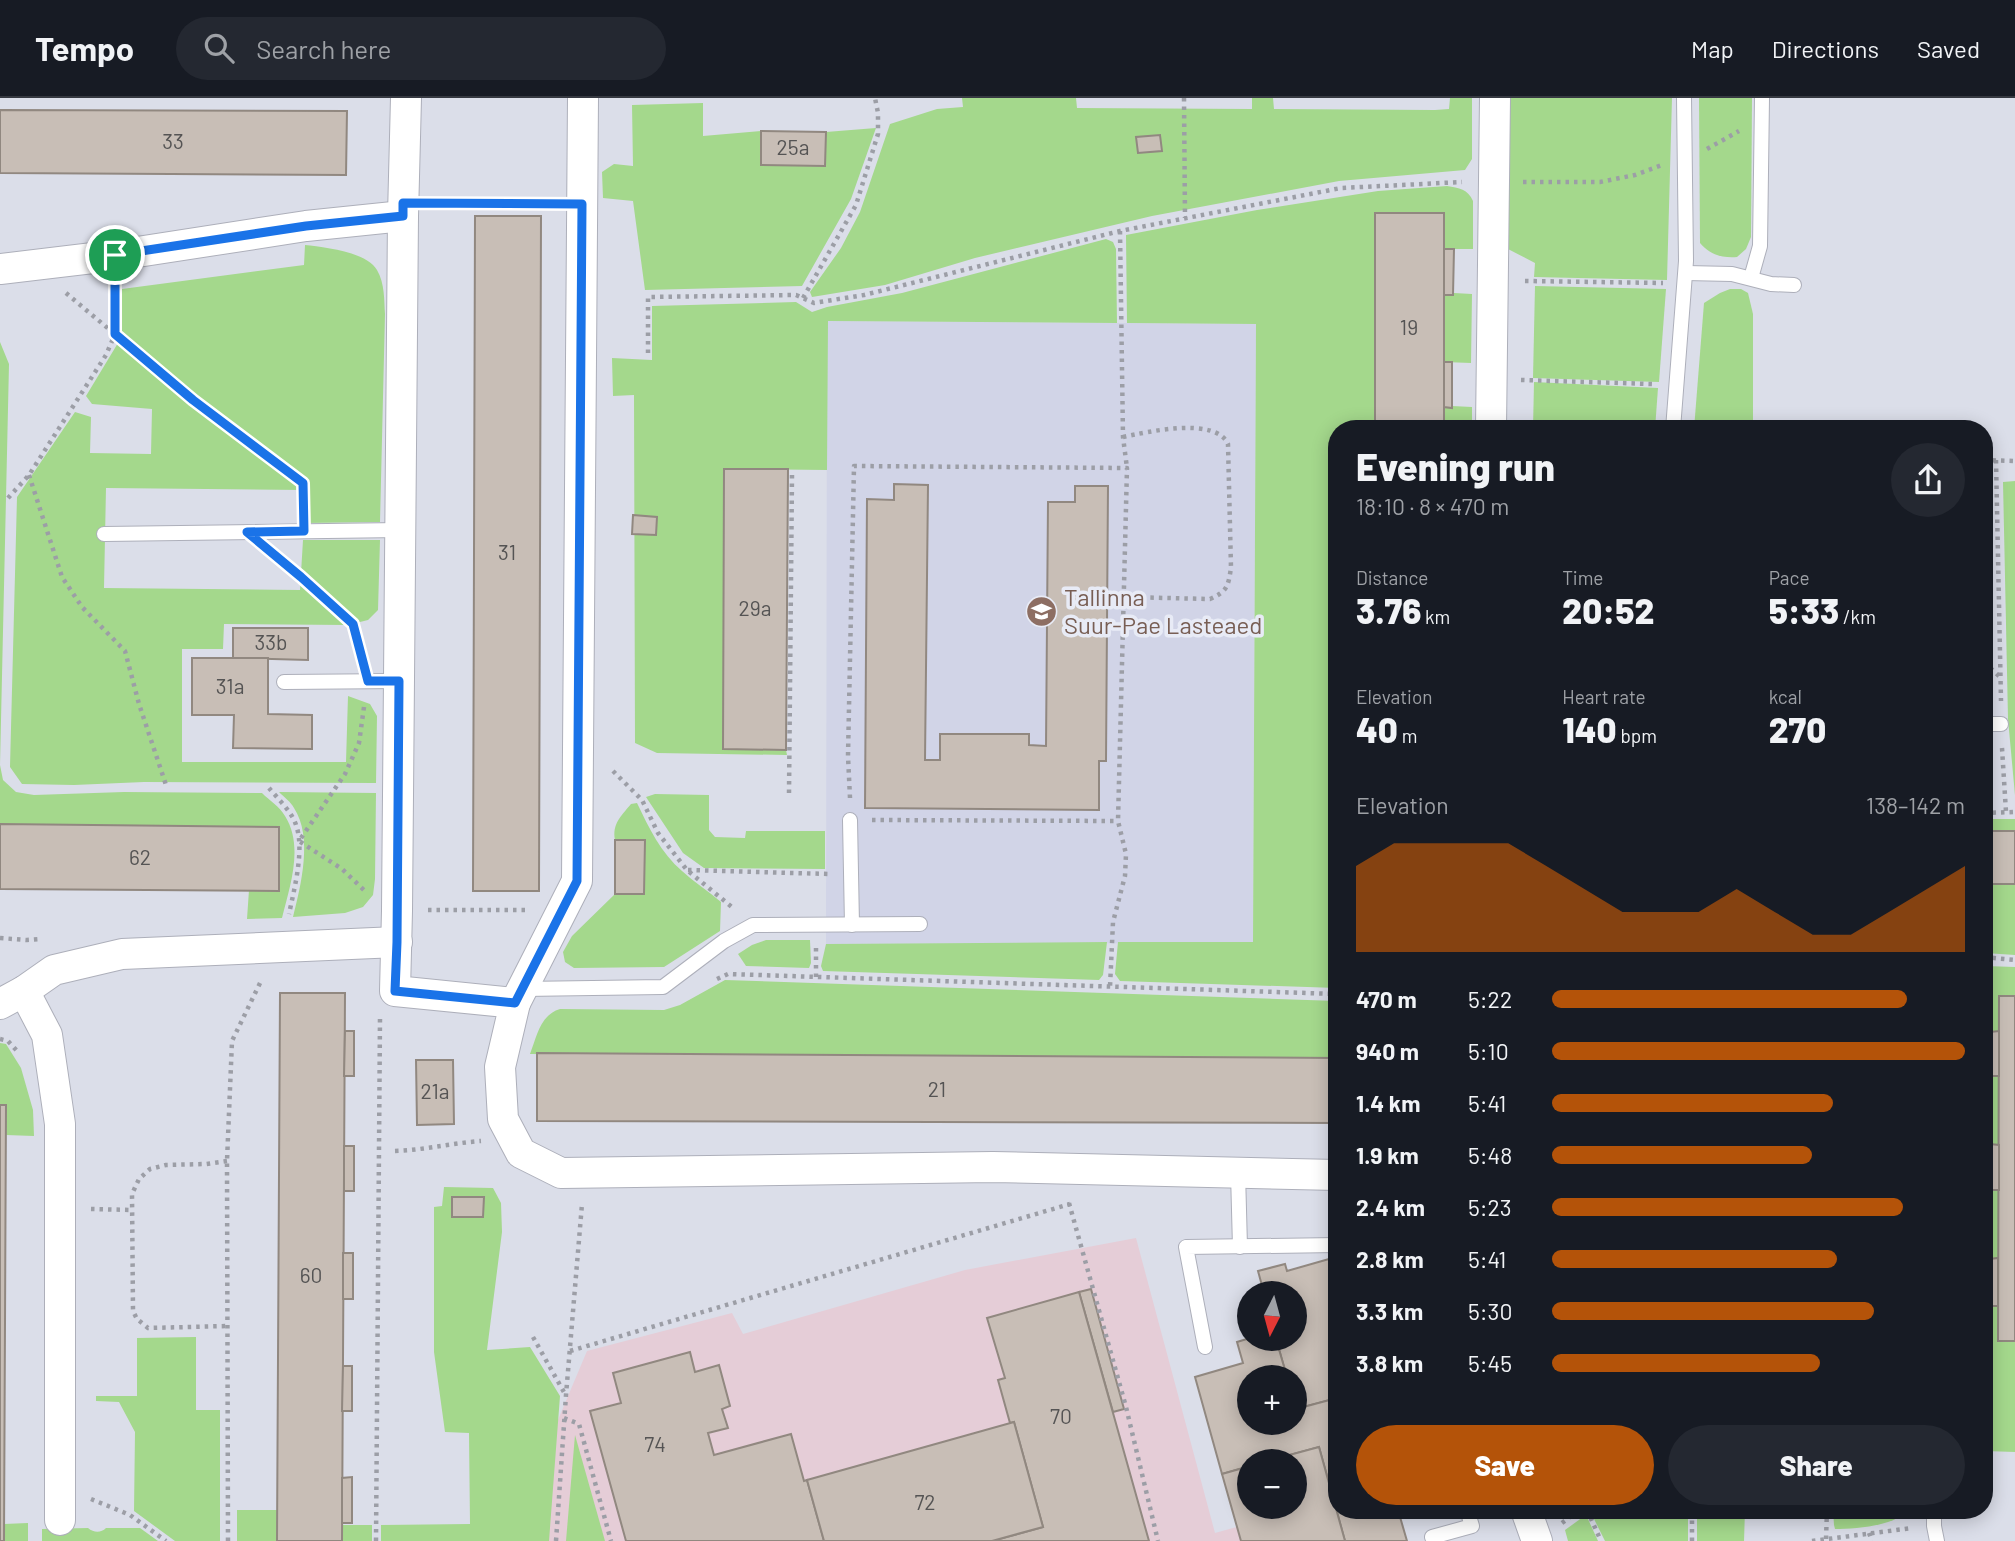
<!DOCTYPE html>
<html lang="en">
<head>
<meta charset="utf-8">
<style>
	body { margin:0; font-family:Barlow,sans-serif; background:#242831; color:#f1f3f6; height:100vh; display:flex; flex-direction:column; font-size:26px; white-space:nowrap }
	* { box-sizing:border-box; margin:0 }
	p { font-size:23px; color:#9ea1a6 }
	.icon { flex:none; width:38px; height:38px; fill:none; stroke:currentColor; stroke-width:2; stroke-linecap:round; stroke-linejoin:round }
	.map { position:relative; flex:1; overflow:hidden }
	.details { position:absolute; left:1328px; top:322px; width:665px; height:1099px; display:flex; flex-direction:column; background:#171b24; border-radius:28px; box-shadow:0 4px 18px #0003 }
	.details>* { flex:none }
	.needle { width:46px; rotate:186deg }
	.tools { position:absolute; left:1237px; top:1183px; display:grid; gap:14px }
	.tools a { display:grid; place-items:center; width:70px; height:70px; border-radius:50%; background:#171b24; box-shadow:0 4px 18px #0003; font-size:35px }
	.pin { position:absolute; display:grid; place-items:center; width:60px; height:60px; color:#fff; margin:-30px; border:4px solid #fff; border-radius:50%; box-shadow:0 2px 7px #0007 }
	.round { display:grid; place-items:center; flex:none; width:74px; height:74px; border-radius:37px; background:#242831 }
	.head { display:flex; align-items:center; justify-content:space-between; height:119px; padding:0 28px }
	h1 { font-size:38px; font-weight:800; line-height:52px }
	.stats { display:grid; grid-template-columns:repeat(3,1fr); gap:10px; height:119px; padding:7px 28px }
	.stats div { display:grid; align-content:center }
	.stats b { font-size:35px; font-weight:800 }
	.stats small { font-size:19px; font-weight:400 }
	.stats p { font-size:19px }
	.chart { height:196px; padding:14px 28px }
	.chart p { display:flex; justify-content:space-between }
	.chart svg { width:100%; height:126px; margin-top:7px; fill:#b45309; opacity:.7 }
	.primary-button { display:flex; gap:14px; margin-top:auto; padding:14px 28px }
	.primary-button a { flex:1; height:80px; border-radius:42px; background:#b45309; color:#fff; font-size:28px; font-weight:800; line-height:80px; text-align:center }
	.primary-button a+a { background:#242831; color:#f1f3f6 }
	ul { padding:0 28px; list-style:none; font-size:23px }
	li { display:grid; grid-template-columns:112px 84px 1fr; align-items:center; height:52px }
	li i { height:18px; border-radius:9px; background:#b45309 }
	header { display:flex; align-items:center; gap:42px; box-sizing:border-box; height:98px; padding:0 35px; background:#171b24; border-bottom:2px solid #363941 }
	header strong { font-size:33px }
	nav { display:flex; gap:38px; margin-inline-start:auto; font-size:24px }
	.search { width:490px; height:63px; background:#242831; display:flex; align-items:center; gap:18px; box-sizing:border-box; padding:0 24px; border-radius:38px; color:#9ea1a6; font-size:26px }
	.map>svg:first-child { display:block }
	.commercial { fill:#e5cdd7 }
	.built { fill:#d1d4e7 }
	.green { fill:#a4d88c; fill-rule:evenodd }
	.building { fill:#c8beb6; stroke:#918880; stroke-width:2 }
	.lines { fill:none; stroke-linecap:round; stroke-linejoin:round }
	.lane-casing { stroke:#adafba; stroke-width:16 }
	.street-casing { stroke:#adafba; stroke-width:32 }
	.path { stroke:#9c9ea6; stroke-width:4.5; stroke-dasharray:3.5 5; stroke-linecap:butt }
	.lane { stroke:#fff; stroke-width:14 }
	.street { stroke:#fff; stroke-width:30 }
	.route-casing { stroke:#fff; stroke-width:14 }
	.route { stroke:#1a73e8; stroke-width:9 }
	.labels { text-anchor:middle; stroke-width:7; stroke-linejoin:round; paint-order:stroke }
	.number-label { font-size:21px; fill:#555454 }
	.education-label { font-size:24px; fill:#785e54; stroke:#e8ebf6; text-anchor:start }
</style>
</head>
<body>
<header>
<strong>Tempo</strong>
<div class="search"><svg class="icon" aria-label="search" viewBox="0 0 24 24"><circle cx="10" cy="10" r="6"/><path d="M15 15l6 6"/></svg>Search here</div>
<nav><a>Map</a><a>Directions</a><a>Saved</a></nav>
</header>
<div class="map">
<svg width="2015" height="1443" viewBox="0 0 2015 1443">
	<rect width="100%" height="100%" fill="#dbdee9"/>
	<polygon class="commercial" points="1136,1140 1215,1435 1312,1408 1322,1443 507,1443 587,1253 732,1215 743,1236 965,1172"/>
	<polygon class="built" points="827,223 1256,226 1253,845 826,846"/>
	<g class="green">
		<path d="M962,0H1076L1077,10L1252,11V0H1273L1274,11L1435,12L1449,11L1450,0H1472V61L1465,72L1339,83L1152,118L975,160L885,187L812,199L810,194L841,150L860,114L890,26L937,11L963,9ZM1160,37L1161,53L1138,55L1136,39Z"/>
		<polygon points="1507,0 1672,0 1667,182 1534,179 1535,165 1508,151"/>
		<path d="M1699,0H1752L1751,139L1746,151L1737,159C1722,160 1710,157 1700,145Z"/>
		<polygon points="703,5 703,38 761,33 761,67 825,68 826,34 876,30 851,101 802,188 645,192 633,103 603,100 602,74 614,66 633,68 632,7"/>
		<path d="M1447,88C1459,90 1468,91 1473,103V151H1444L1375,115V331H1337V890L1120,883L1115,876L1118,844H1253L1256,226L1127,225L1126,137L1257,112L1378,93Z"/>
		<polygon points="1106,141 1113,144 1116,151 1117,225 828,223 827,372 724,371 723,651 786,652 787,657 657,655 635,645 634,297 613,298 612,260 652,262 652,208 796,204 812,214 827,209 902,195"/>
		<path d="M305,147C324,149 367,154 377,172C385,186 384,202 385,216L380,424L304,425L303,392L106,390L104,490L300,492L303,442H380L378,512L368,522L348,527L224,526L223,551H182V664H346L348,598L370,606L377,618L376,685L144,684L74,687L22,686L10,669L17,399L75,314L91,319L90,355L151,356L152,311L92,306L86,298L121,240L122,191L304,167Z"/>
		<polygon points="1535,188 1666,191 1659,284 1533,280"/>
		<polygon points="1730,191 1741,191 1748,195 1753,216 1753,331 1694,331 1704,205 1720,195"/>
		<polygon points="1454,195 1472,196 1471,265 1444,264 1444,197 1453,197"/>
		<path d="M0,244L9,266L0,667L3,682L16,694L34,697L124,694L262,695C269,702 280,709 285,718C304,748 290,788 282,820L247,821L249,792H279V729L0,726Z"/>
		<polygon points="1534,284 1658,290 1655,331 1533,331"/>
		<polygon points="1452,308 1472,309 1472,331 1444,331 1444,309 1451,310"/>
		<polygon points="2015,383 2015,697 2008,621 2003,384"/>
		<polygon points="1985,634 1993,637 1989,691 1985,697"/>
		<path d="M279,694L376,695L375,781L373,797L363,809L345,815L293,819C301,787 313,739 294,710C291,704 284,699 279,694Z"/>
		<polygon points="655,696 709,697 709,732 715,739 745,740 746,733 825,733 825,771 704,770 683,755 646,699"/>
		<path d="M637,705C649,730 661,755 682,773C694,784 708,793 721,804L720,833L664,869L574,870L565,864L563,854L572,838L615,796H644L645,742H615C612,726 621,718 631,706Z"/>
		<rect x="1985" y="721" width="30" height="12"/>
		<polygon points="1985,786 2015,786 2015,857 1985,855"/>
		<polygon points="766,842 810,842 811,865 809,870 746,868 738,856 752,847"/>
		<polygon points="1107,844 1103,877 1099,882 823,873 821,868 826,846"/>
		<polygon points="1985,868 2015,869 2015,898 1999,898 1999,933 1985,933"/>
		<path d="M725,882L1337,903V960L530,956C537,938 540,917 560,911L664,912L680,907Z"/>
		<polygon points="0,945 6,946 21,970 33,1012 34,1038 6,1037 6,1007 0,1007"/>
		<polygon points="1984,978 1999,978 1999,1047 1985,1046"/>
		<polygon points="444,1089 493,1090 501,1105 502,1134 487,1252 530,1249 560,1298 549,1443 381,1443 381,1427 470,1426 469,1335 445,1334 434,1254 434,1109 442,1108"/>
		<polygon points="1985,1092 1999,1092 1998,1160 1985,1161"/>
		<polygon points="1985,1208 1998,1208 1998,1243 2015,1243 2015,1354 1985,1353"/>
		<polygon points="196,1239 196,1312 220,1312 220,1443 175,1443 134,1413 135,1334 119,1304 96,1303 96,1298 137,1298 137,1240"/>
		<polygon points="575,1337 605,1443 566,1443"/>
		<rect x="237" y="1412" width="40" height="31"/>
		<polygon points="1595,1412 1688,1412 1688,1443 1605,1443 1591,1415"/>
		<polygon points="1697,1412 1745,1412 1744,1443 1697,1443"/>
		<path d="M1833,1412H1908C1895,1428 1856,1431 1835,1431L1834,1427Z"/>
		<polygon points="1583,1419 1588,1421 1598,1443 1568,1443 1565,1432"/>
		<polygon points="28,1425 28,1443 4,1443 4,1426"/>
		<rect x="342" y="1427" width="30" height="16"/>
		<path d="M88,1430C94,1435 101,1435 106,1430H140L158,1443H42V1431Z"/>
	</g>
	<g class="building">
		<polygon points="0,12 347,13 346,77 0,75"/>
		<polygon points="761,33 826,34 825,68 761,67"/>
		<polygon points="1160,37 1162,53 1138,55 1136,39"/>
		<rect x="1375" y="115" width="69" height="216"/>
		<polygon points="475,118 541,118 539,793 473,793"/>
		<polygon points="1444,151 1454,151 1453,197 1444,197"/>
		<polygon points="1444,264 1452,264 1452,310 1444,309"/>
		<polygon points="724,371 788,371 786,652 723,651"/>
		<polygon points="894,386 928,387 925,662 940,662 940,636 1029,636 1029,647 1046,648 1048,404 1075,404 1075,388 1108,388 1106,663 1099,663 1099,712 865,710 867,401 894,402"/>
		<polygon points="633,417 657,419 656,437 632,436"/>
		<polygon points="233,530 308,530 308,562 233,560"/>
		<polygon points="192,560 268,560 268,616 312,617 312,651 233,650 234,617 192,617"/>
		<polygon points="0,726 279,729 279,793 0,791"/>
		<rect x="1984" y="733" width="31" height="53"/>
		<polygon points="615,742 645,742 644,796 615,796"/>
		<polygon points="280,895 345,895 342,1443 277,1443"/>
		<polygon points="1999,898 2015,898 2015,1243 1998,1243"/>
		<polygon points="345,933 354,933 354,978 344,978"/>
		<polygon points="1999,933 1999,978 1990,978 1990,934"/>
		<polygon points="537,955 1337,960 1337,1025 537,1023"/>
		<polygon points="416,962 453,962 454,1026 417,1027"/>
		<polygon points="0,1007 6,1007 4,1443 0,1443"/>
		<polygon points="1990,1046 1999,1047 1999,1092 1990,1092"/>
		<rect x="344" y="1048" width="10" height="45"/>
		<polygon points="452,1099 484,1099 483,1119 452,1119"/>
		<rect x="343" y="1155" width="10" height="46"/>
		<polygon points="1998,1160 1998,1208 1990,1208 1990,1161"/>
		<polygon points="1329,1161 1332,1171 1337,1169 1337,1300 1296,1311 1295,1279 1287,1279 1276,1241 1295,1241 1295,1195 1264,1195 1258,1173 1285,1166 1287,1173"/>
		<polygon points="1091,1191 1124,1311 1113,1314 1079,1194"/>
		<polygon points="1079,1194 1149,1443 992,1443 1043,1429 1014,1324 1010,1325 998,1282 1005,1280 987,1220"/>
		<polygon points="1250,1240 1276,1241 1287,1279 1250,1279 1250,1325 1295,1325 1295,1307 1296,1311 1337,1300 1337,1412 1398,1412 1407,1443 1345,1443 1319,1349 1267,1363 1250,1363 1250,1368 1222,1376 1195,1279 1243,1265 1237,1244"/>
		<polygon points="690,1254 695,1274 719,1267 730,1308 722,1311 728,1330 708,1335 714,1357 791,1336 804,1383 807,1382 824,1443 626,1443 590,1313 621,1305 613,1275"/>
		<polygon points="343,1268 352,1268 352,1313 342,1313"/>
		<polygon points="1014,1324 1043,1429 992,1443 824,1443 807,1382"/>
		<polygon points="1319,1349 1345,1443 1241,1443 1222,1376 1250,1368 1250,1409 1295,1409 1295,1363 1267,1363"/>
		<polygon points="352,1379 352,1425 342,1425 342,1380"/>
	</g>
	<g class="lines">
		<defs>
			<g id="lane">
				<polyline points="1686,175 1732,176 1771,186 1794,187"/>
				<polyline points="1751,180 1760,148 1762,0"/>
				<polyline points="1673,331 1686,163 1684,0"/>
				<polyline points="104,436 400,432"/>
				<polyline points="284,584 399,583"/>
				<polyline points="1984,626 2001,626"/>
				<polyline points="850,722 852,827"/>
				<polyline points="523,891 663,889 724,843 753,827 920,826"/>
				<polyline points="1238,1075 1240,1149"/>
				<polyline points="1205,1249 1186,1149 1337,1147"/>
				<polyline points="1934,1412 1934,1428 1937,1443"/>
				<polyline points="1432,1439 1472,1428 1467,1412"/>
			</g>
			<g id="street">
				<polyline points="406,0 403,118 397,813 395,893 515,905 500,969 503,1021 521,1055 561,1075 993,1069 1337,1077"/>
				<polyline points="0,171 118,157 306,128 403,118"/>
				<polyline points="1491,331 1495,0"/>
				<polyline points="24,893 47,937 60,1026 60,1422"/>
				<polyline points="515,905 577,783 583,0"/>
				<polyline points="0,906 24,893 54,872 122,856 397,844"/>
				<polyline points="1526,1412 1537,1443"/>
			</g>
		</defs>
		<use href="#lane" class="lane-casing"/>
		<use href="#street" class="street-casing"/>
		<g class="path">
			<polyline points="1184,0 1185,120"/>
			<polyline points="1707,51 1739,33"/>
			<polyline points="1523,84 1600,84 1635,77 1662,67"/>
			<polyline points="432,105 550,106"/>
			<polyline points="1120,133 1123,339 1127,370"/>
			<polyline points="1525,183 1663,185"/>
			<polyline points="66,195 193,302 303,385 304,411"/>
			<polyline points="803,200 856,107 878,36 878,15 875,0"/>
			<polyline points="648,255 648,199 796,197 814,205 864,197 1120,133 1341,90 1462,84"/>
			<polyline points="1521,282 1652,286"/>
			<path d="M1123,339C1147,334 1215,318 1228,346L1231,470C1228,488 1228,493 1210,501L1124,499"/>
			<polyline points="1984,362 2015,363"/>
			<polyline points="1996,362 2001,603"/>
			<polyline points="29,377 62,479 82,509 125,553 139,606 167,690"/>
			<polyline points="8,400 29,377 106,257 115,236 116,189"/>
			<polyline points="275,457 353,526 361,559"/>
			<polyline points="1984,564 1999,578"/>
			<polyline points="364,609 359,645 345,676 299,743 342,771 366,794"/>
			<polyline points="2002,650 2006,714"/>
			<polyline points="613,673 642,702 658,735 687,772 733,810"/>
			<path d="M269,690C278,701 292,714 296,727C305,751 294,792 289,816"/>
			<polyline points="789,695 792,377"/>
			<polyline points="850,700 848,658 854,368 1127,370 1118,723 1126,756 1125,778 1113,824 1110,889"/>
			<polyline points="1984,715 2015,714"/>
			<polyline points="872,722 1118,723"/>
			<polyline points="688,772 829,776"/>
			<polyline points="428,812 527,812"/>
			<polyline points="0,840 27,842 41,841"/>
			<polyline points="1984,859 2015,862"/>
			<polyline points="816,879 816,848"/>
			<polyline points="717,881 728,876 1337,896"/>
			<polyline points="0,941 8,943 17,953"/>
			<polyline points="1984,954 1990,954"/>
			<path d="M395,1053C425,1052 452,1045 481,1043"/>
			<polyline points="227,1063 206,1066 166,1067 150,1071 139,1081 132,1096 133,1213 137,1221 148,1230 228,1228"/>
			<polyline points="1984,1068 1990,1068"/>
			<polyline points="1069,1105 1126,1309 1158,1443"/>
			<polyline points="91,1111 132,1112"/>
			<polyline points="1984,1181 1990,1182"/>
			<polyline points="533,1239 565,1296"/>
			<polyline points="570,1253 1070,1106"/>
			<polyline points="564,1320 579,1326 611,1443"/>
			<polyline points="91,1401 130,1417 166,1443"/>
			<polyline points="1587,1412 1601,1443"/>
			<polyline points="1562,1425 1579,1412"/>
			<polyline points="1869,1435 1872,1443"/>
			<polyline points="1826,1441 1827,1412"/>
			<polyline points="228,1443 227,1063 232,943 261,883"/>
			<polyline points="376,1443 380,919"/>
			<polyline points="556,1443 566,1297 582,1106"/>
			<polyline points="1692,1443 1692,1412"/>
			<polyline points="1812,1443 1912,1430"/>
		</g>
		<use href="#lane" class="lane"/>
		<use href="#street" class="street"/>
	</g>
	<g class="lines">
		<defs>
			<polygon id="route" points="403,105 582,106 577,783 515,905 395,893 397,844 399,583 368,583 353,526 301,479 247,434 304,433 303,385 193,302 115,236 115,157 306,128 403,118"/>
		</defs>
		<use href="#route" class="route-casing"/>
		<use href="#route" class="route"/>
	</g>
	<defs>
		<symbol id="school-disc" viewBox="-11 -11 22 22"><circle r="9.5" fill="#8d6e63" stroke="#e8ebf6"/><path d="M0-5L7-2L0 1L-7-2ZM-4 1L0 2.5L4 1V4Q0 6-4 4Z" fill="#fff"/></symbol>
	</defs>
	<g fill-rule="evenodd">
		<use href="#school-disc" x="1024" y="496" width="35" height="35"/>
	</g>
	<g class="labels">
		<g class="number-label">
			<text x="173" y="51">33</text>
			<text x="793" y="57">25a</text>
			<text x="1409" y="237">19</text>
			<text x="507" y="462">31</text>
			<text x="755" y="518">29a</text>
			<text x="271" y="552">33b</text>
			<text x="230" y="596">31a</text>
			<text x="140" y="767">62</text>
			<text x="937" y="999">21</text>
			<text x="435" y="1001">21a</text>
			<text x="311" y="1185">60</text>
			<text x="1061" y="1326">70</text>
			<text x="655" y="1354">74</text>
			<text x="925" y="1412">72</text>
		</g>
		<g class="education-label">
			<text x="1064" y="508">Tallinna<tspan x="1064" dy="28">Suur-Pae Lasteaed</tspan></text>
		</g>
	</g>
</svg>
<div class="tools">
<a><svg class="needle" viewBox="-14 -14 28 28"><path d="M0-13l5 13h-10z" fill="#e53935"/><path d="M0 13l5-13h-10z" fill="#9ea1a6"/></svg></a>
<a>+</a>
<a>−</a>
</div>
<div class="pin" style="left:115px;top:157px;background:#1e9e55"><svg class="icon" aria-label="arrive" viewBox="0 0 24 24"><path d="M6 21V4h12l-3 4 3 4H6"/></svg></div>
<section class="details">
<div class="head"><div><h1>Evening run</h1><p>18:10 · 8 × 470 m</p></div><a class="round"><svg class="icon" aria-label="share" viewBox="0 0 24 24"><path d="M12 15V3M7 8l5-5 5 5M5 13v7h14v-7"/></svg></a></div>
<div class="stats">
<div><p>Distance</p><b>3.76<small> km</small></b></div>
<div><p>Time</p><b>20:52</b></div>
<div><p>Pace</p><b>5:33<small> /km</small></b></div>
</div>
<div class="stats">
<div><p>Elevation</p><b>40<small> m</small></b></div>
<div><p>Heart rate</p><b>140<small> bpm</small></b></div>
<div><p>kcal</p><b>270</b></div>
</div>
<div class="chart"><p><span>Elevation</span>138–142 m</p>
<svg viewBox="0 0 160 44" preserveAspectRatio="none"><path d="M0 44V14L10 6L20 6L30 6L40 6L50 14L60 22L70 30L80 30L90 30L100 22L110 30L120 38L130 38L140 30L150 22L160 14V44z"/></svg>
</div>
<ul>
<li><b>470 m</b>5:22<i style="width:86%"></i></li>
<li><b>940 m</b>5:10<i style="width:100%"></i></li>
<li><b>1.4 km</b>5:41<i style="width:68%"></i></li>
<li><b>1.9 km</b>5:48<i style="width:63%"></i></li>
<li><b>2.4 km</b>5:23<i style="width:85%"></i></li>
<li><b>2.8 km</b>5:41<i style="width:69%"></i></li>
<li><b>3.3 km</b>5:30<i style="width:78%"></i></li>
<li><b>3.8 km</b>5:45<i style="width:65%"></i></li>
</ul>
<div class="primary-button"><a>Save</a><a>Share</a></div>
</section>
</div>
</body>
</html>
